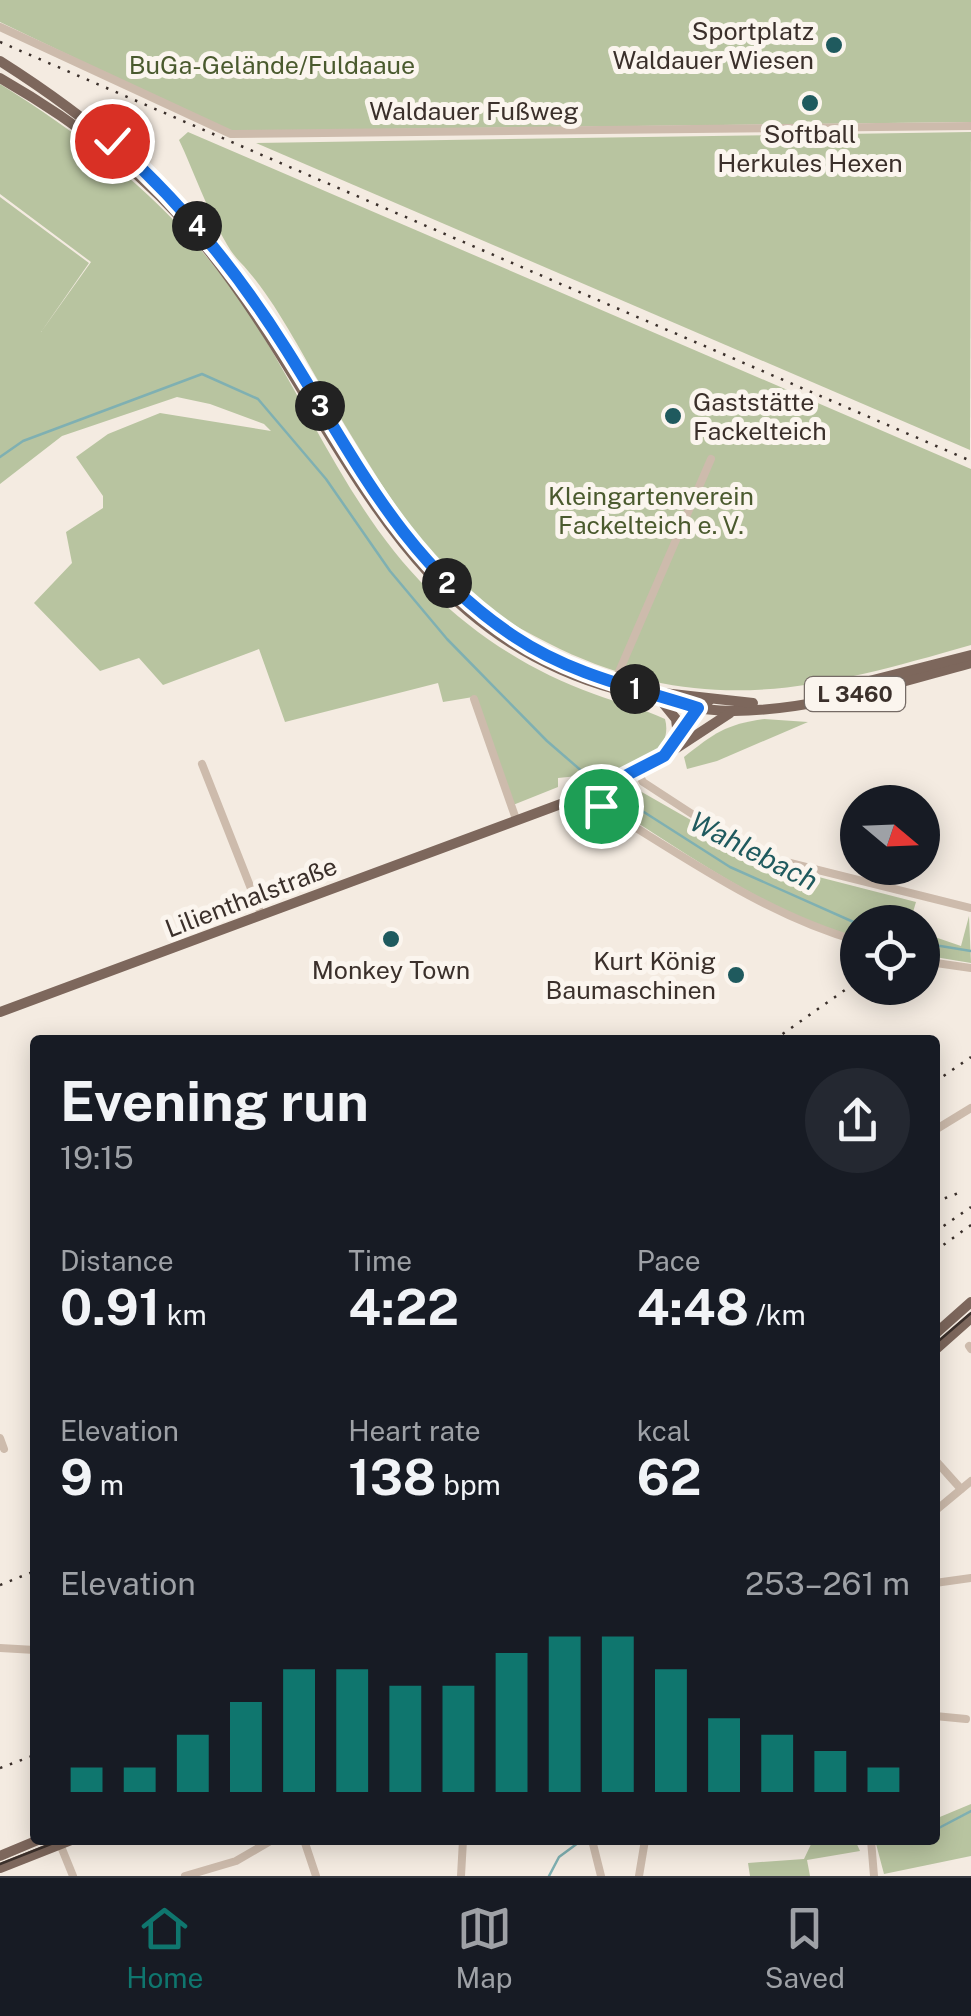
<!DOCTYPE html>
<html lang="en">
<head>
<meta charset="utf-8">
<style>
	body { margin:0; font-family:"Public Sans",sans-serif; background:#242831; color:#f1f3f6; height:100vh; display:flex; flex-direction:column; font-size:38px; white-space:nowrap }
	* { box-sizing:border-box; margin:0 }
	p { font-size:32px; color:#9ea1a6 }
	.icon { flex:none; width:55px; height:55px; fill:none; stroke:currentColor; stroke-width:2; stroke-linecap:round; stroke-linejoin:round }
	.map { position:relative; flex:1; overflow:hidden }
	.panel { position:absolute; left:30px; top:1035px; width:910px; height:810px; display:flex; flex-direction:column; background:#171b24; border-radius:10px; box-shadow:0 5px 25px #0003 }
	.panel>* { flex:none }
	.needle { width:65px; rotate:109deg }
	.fabs { position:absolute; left:840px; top:785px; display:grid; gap:20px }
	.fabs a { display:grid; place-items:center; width:100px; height:100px; border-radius:50%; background:#171b24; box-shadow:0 5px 25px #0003; font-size:50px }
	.pin { position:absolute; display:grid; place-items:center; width:85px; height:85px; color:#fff; margin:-42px; border:5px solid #fff; border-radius:50%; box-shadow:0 2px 10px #0007 }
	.km { position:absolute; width:50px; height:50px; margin:-25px; border-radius:50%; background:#222; color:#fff; font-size:28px; line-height:50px; text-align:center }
	.round { display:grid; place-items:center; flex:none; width:105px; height:105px; border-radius:52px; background:#242831 }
	.overview { display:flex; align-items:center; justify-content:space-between; height:170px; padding:0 30px }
	h1 { font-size:55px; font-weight:700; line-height:75px }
	.figures { display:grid; grid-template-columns:repeat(3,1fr); gap:15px; height:170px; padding:10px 30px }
	.figures div { display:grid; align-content:center }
	.figures b { font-size:50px; font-weight:700 }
	.figures small { font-size:28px; font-weight:400 }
	.figures p { font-size:28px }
	.chart { height:280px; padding:20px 30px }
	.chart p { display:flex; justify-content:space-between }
	.chart svg { width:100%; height:180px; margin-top:10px; stroke:#0f766e; stroke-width:6 }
	.dock { display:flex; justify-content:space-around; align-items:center; height:140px; border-top:2px solid #363941; background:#171b24; font-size:28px; color:#9ea1a6 }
	.dock a { display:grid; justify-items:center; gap:5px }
	.dock .selected { color:#0f766e }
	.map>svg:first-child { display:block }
	.green { fill:#b8c4a0 }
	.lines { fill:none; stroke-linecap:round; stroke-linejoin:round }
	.stream { stroke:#7fb0b2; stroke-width:2.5 }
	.minor { stroke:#cdbbac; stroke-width:8 }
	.major { stroke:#7d675c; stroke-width:10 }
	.tram { stroke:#3b302b; stroke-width:2.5 }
	.rail { stroke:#3b302b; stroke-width:2.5; stroke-dasharray:2.5 8; stroke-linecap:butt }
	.route-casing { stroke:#fff; stroke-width:20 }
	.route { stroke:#1a73e8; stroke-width:12 }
	.poi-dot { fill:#1f5a5e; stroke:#fbf5ee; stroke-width:4 }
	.labels { text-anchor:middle; stroke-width:10; stroke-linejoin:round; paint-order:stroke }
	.shield { fill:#fbf5ee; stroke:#756b66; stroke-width:2.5 }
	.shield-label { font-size:22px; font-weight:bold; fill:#3b302b }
	.poi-label { font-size:25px; fill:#3b302b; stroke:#fbf5ee; text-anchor:end }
	.park-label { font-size:25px; fill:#4a5a2e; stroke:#fbf5ee }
	.street-label { font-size:25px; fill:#3b302b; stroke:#fbf5ee }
	.water-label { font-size:28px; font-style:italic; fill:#1f5a5e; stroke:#fbf5ee }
</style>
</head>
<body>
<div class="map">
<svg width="971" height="1876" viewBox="0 0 971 1876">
	<rect width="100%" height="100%" fill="#f4ebe1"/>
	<g class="green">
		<polygon points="0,0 971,0 971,122 227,131 0,22"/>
		<path d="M0,84C105,149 195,225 260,331C313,417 356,519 429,590C476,636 532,672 594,694C618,703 642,708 665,719C676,760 615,777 585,784L578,776L558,778V787L513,805L473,697L443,702L438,683L285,722L259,649L163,685L139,658L100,671L34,603L72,563L66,532L103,508V496L76,457L108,434L160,413L271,431L264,424L210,404L177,397L62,436L0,484V197L89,263L41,332L91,262L0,194Z"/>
		<path d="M188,132L971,469V645C821,688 709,719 560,649C525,632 487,612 459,584C406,530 369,464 329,399C302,355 274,297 240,262C218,240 194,171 179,140Z"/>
		<polygon points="971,132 970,450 256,143"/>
		<path d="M764,719L808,722L717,761L687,769L684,757C713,734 726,724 764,719Z"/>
		<path d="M633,787L768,864L916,902L910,922H858L857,937C769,913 693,858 616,809L613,797Z"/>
		<polygon points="969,916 971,963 923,955 923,933 961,946"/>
		<polygon points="971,1804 971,1856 884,1874 875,1840 935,1840 935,1819"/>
		<polygon points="813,1840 855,1840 860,1851 807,1860 810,1876 750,1876 748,1863 804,1859"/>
	</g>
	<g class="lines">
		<g class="stream">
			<polyline points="0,457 23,441 202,374 258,399 326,479 390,571 447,639 547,741 599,786"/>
			<polyline points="611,791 730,867 858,924"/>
			<polyline points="922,943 971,951"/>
			<polyline points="935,1830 971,1811"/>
			<polyline points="549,1876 559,1857 582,1840"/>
		</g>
		<g class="minor">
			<polyline points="0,27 231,134 971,126"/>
			<polyline points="618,674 711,459"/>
			<polyline points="474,699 516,819"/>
			<polyline points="202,764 261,914"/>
			<polyline points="638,773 643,782 735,842 770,858 971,908"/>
			<path d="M594,792L609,811C689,860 767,915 858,941"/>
			<polyline points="922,961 971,968"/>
			<polyline points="935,1130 971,1108"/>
			<polyline points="969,1346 971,1349"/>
			<polyline points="0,1438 4,1449"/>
			<polyline points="935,1460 961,1489"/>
			<polyline points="935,1511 971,1481"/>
			<polyline points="935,1583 971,1578"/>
			<polyline points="0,1648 35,1650"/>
			<polyline points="935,1716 966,1719"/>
			<polyline points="304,1840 316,1876"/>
			<polyline points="592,1840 601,1876"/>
			<polyline points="871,1840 874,1876"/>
			<polyline points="60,1844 73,1876"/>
			<polyline points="185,1876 236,1861 272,1840"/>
			<polyline points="461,1876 463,1840"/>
			<polyline points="639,1876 645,1840"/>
		</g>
		<g class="major">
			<path d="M0,61C87,116 169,183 230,266C276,327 312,394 352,458C370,488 388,520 411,546C453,595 503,631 559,662"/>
			<path d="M0,78C75,121 144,172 199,239C335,402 385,625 615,689C653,700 693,711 734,711C815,710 893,684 971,663"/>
			<polyline points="645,691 753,703"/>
			<polyline points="810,696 971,655"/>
			<polyline points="663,703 676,719 678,736"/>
			<polyline points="669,753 730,713"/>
			<polyline points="0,1012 620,782 664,757 692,713 709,701"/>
			<polyline points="935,1334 971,1302"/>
			<polyline points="935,1350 971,1318"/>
			<polyline points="0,1856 38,1840"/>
			<polyline points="0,1868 71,1840"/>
		</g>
		<g class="tram">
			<polyline points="935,1344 971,1313"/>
			<polyline points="0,1864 61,1840"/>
		</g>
		<g class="rail">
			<polyline points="0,42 971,461"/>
			<polyline points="774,1040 852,985"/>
			<polyline points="935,1082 971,1057"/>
			<polyline points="935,1202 961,1192"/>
			<polyline points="935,1232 971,1207"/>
			<polyline points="935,1251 971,1225"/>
			<polyline points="0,1585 35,1571"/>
			<polyline points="0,1768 35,1755"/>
		</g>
	</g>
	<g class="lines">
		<defs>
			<path id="route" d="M112,141C181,202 237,271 286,349C355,458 403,563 515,637C570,674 635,688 698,708L664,756L594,792L601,806"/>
		</defs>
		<use href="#route" class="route-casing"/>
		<use href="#route" class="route"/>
	</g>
	<g class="poi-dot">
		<circle cx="834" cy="45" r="10"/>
		<circle cx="810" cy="103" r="10"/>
		<circle cx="673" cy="416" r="10"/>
		<circle cx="391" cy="939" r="10"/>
		<circle cx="736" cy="975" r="10"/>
	</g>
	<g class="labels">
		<rect class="shield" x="805" y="677" width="100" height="34" rx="8"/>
		<g class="shield-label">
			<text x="855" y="702">L 3460</text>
		</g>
		<g class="poi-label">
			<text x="814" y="40">Sportplatz<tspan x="814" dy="29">Waldauer Wiesen</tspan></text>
			<text x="810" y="143" text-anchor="middle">Softball<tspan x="810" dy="29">Herkules Hexen</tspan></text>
			<text x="693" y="411" text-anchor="start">Gaststätte<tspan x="693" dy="29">Fackelteich</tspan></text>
			<text x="716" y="970">Kurt König<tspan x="716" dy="29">Baumaschinen</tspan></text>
			<text x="391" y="979" text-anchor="middle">Monkey Town</text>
		</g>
		<g class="park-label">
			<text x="272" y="74">BuGa-Gelände/Fuldaaue</text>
			<text x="651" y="505">Kleingartenverein<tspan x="651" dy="29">Fackelteich e. V.</tspan></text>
		</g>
		<g class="street-label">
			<text x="474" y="120">Waldauer Fußweg</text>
			<text transform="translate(251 897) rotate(-21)" y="9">Lilienthalstraße</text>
		</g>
		<g class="water-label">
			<text transform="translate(754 851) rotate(27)" y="10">Wahlebach</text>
		</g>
	</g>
</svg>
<div class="fabs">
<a><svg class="needle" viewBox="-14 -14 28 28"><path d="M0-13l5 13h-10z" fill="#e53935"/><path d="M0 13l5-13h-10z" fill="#9ea1a6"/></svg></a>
<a><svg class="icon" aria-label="locate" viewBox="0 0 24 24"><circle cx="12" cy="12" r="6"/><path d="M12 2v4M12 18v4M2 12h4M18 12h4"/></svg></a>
</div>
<div class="pin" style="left:601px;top:806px;background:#1e9e55"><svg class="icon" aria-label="arrive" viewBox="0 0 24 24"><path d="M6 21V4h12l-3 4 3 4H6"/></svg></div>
<div class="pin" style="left:112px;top:141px;background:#d93025"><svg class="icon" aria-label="check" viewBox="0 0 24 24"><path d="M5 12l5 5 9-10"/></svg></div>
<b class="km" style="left:635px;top:689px">1</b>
<b class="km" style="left:447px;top:583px">2</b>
<b class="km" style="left:320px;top:406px">3</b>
<b class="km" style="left:197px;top:226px">4</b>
<section class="panel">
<div class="overview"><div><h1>Evening run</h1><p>19:15</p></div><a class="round"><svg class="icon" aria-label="share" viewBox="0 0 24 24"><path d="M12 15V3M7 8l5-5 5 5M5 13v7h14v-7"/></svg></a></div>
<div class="figures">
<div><p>Distance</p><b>0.91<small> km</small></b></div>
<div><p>Time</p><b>4:22</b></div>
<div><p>Pace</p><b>4:48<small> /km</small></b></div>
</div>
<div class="figures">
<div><p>Elevation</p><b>9<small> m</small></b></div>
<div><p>Heart rate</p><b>138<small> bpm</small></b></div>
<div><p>kcal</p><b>62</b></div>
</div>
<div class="chart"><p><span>Elevation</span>253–261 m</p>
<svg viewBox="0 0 160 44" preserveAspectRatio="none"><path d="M5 44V38M15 44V38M25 44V30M35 44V22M45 44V14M55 44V14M65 44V18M75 44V18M85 44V10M95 44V6M105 44V6M115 44V14M125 44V26M135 44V30M145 44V34M155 44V38"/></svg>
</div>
</section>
</div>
<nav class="dock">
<a class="selected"><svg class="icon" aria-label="home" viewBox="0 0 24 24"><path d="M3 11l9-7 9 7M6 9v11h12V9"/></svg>Home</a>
<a><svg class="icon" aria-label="map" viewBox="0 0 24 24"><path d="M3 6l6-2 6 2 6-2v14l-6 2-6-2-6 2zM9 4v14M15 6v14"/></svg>Map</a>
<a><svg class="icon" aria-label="saved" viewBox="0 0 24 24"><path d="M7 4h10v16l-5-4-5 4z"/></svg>Saved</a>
</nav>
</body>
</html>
